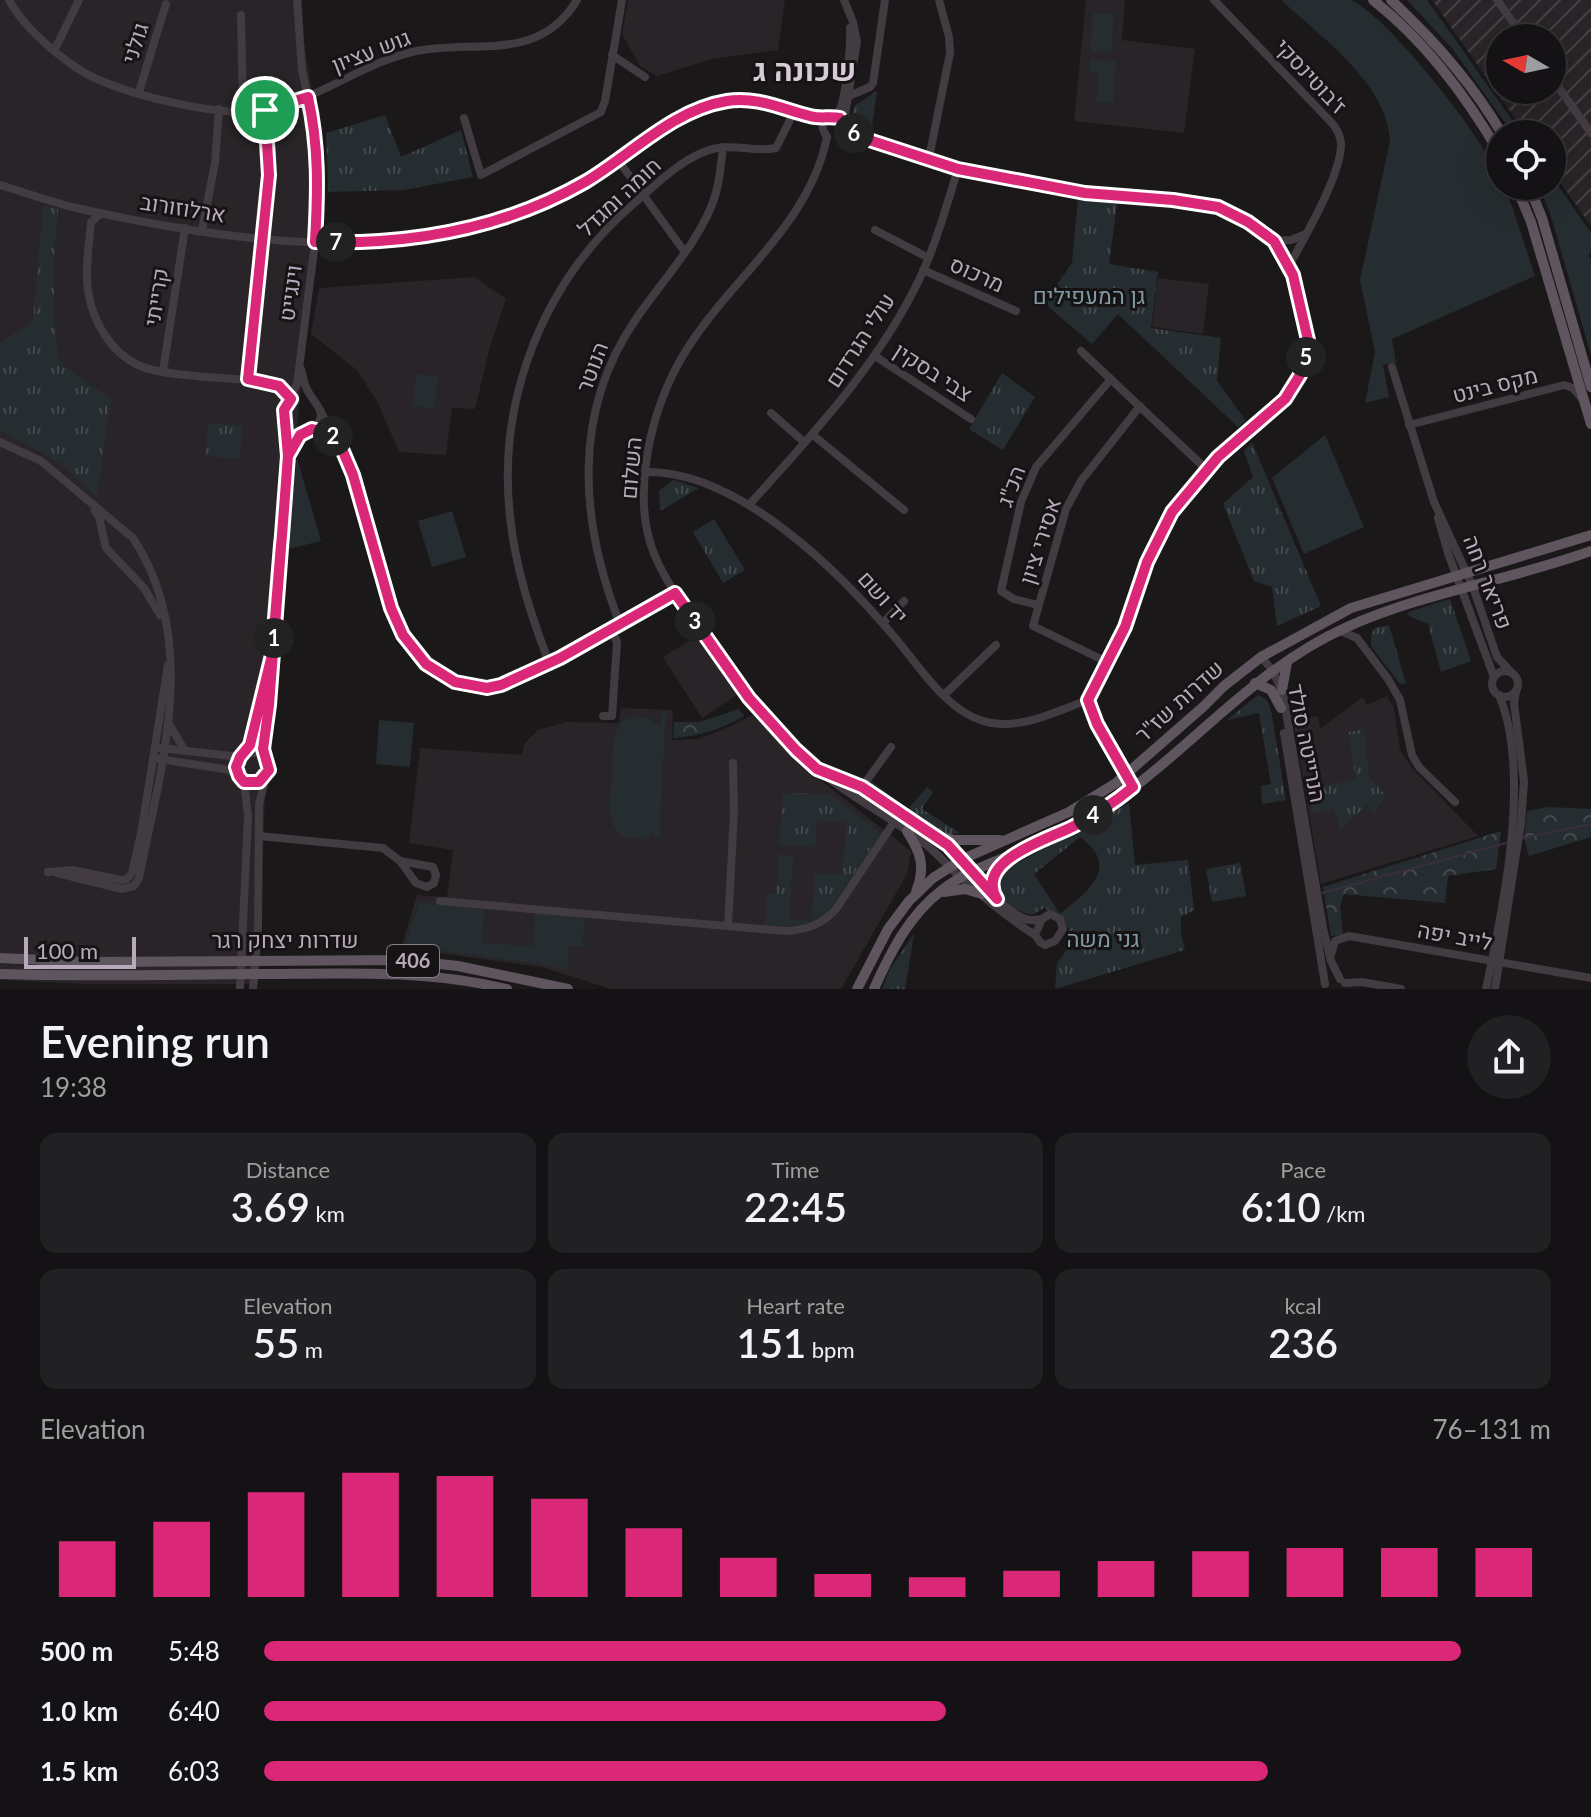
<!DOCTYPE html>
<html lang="en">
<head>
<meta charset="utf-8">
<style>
	body { margin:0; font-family:Lato,Heebo,sans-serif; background:#212022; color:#f1f3f6; height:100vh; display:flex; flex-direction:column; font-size:30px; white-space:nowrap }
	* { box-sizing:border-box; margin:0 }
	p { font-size:26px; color:#9d9ea0 }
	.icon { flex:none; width:44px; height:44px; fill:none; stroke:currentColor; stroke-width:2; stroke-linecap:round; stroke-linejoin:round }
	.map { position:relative; height:989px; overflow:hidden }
	.side { display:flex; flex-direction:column; background:#141214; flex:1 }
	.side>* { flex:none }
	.needle { width:52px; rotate:279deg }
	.tools { position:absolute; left:1486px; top:24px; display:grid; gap:16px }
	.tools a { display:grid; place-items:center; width:80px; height:80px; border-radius:50%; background:#141214; box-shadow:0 8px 32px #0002,0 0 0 2px #333234; font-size:40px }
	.scale { position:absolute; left:24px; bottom:20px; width:112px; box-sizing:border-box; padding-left:8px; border:4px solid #b9aabb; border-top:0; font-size:22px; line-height:28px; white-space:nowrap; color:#b9aabb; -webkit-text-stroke:6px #161315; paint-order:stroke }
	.pin { position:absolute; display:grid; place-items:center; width:68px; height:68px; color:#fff; margin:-34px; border:4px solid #fff; border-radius:50%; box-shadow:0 2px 8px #0007 }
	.km { position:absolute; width:40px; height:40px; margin:-20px; border-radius:50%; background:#222; color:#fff; font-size:22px; line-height:40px; text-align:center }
	.round { display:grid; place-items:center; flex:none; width:84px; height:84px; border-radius:42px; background:#212022 }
	.overview { display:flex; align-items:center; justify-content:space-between; height:136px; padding:0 40px }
	h1 { font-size:44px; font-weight:600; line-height:60px }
	.figures { display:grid; grid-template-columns:repeat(3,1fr); gap:12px; height:136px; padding:8px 40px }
	.figures div { display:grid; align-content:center; border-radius:16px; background:#212022; text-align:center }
	.figures b { font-size:40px; font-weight:600 }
	.figures small { font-size:22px; font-weight:400 }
	.figures p { font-size:22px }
	.chart { height:224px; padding:16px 40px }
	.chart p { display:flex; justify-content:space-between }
	.chart svg { width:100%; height:144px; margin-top:8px; stroke:#db2777; stroke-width:6 }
	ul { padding:0 40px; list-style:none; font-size:26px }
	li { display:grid; grid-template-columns:128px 96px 1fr; align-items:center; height:60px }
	li i { height:20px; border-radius:10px; background:#db2777 }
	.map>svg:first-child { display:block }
	.built { fill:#282427 }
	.industrial { fill:url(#industrial-furrows); fill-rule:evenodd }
	.grass { fill:#262d30 }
	.forest { fill:url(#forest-crowns) }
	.park { fill:url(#park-tufts); fill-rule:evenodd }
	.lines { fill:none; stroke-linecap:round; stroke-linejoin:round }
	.stream { stroke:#392e3f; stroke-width:2 }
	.minor { stroke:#423b41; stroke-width:8 }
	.major { stroke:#5f555f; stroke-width:10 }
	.route-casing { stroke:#fff; stroke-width:16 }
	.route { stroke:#db2777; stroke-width:10 }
	.labels { text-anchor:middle; stroke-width:6; stroke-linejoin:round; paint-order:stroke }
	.shield { fill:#161315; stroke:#887d89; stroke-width:2 }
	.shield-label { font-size:20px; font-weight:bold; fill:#b9aabb }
	.street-label { font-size:22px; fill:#b9aabb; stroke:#161315 }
	.park-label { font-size:22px; fill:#819ba6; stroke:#161315 }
	.district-label { font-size:30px; font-weight:bold; fill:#d6cbd6; stroke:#161315 }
</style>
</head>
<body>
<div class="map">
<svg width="1591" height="989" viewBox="0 0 1591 989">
	<defs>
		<pattern id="industrial-furrows" width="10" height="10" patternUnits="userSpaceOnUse" patternTransform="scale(2)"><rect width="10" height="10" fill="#282427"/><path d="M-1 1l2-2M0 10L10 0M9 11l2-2" fill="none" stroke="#454144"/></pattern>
		<pattern id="forest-crowns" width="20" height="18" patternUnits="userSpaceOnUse" patternTransform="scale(2)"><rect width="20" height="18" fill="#262d30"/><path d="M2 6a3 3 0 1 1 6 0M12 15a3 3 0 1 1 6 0" fill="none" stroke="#43494c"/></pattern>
		<pattern id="park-tufts" width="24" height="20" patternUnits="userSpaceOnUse" patternTransform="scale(2)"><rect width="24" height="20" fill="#262d30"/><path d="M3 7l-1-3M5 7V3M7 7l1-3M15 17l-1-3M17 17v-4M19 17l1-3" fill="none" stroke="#43494c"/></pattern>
	</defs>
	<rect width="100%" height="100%" fill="#1b181a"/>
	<g class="built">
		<polygon points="0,0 302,0 304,43 322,148 322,181 320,236 306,332 266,769 258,984 87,984 0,980"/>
		<polygon points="628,0 785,0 778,50 712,59 657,76 640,66 622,34"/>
		<polygon points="1086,0 1125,0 1122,40 1195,49 1184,133 1074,121"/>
		<polygon points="475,277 506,299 489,350 475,409 452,408 446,455 399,452 378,403 357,370 311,334 319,288"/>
		<polygon points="1158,278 1209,284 1203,334 1152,327"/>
		<polygon points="696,637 738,694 702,718 663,657"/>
		<polygon points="1387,696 1394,708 1400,750 1413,769 1478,836 1321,884 1293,720 1318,716 1320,729 1363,697 1367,705"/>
		<polygon points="621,708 673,710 672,740 697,739 720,731 753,715 810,772 911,851 907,874 841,989 611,989 542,967 401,948 417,895 447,897 453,850 409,843 420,748 522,755 524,744 538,730 566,722 619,723"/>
	</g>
	<path class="industrial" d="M1432,0H1591V226L1552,171V134H1526ZM1500,38H1552V90H1500Z"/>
	<g class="grass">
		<path d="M1281,0C1298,0 1335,0 1350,0C1382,9 1499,154 1500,186H1503L1512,206L1535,276L1392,339L1396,363L1383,365L1389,397L1365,403L1375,352L1360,280L1390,141C1388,84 1320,36 1281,0Z"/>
		<polygon points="1407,0 1427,0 1522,134 1513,134 1452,48"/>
		<polygon points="1093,13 1114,14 1111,53 1090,51"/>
		<polygon points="1090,59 1116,61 1113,103 1096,102 1098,73 1089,72"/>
		<polygon points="1552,177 1591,233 1591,252 1588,255 1591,259 1591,355 1550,213 1539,186 1552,186"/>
		<polygon points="416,374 438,376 434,409 412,406"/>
		<polygon points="1325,435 1364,527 1304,554 1272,478"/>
		<polygon points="297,458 321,541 288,549"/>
		<polygon points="452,511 466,557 432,567 418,521"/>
		<path d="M662,711H666L659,838L654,837V831C646,838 636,842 626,837C603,828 611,795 612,776C613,756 608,723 633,717C644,714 653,720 660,727Z"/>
		<polygon points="379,720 414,723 410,767 376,764"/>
		<polygon points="419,902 484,908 482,943 533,946 535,913 584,916 583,947 569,946 567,970 540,964 405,946"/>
	</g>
	<g class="forest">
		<path d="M739,709L744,716C720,730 700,736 673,738L674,722H700Z"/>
		<polygon points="1548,807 1591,809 1591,837 1529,856 1524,838 1527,811"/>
		<polygon points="1501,831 1496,869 1448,876 1445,903 1344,894 1340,906 1343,935 1331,936 1323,887"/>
	</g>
	<g class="park">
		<polygon points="877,91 871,132 852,123 854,106"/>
		<polygon points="385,115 401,157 461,130 473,177 403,190 328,192 326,133"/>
		<polygon points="1078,199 1117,204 1109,264 1158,272 1151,328 1221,338 1217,381 1246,421 1238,427 1118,314 1092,344 1044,303 1072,263"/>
		<path d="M43,205L58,209C53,261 52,310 59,361L82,380L111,398L97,497L63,465L0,430V343L33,322Z"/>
		<polygon points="1002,373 1035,397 1003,450 969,429"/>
		<polygon points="208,423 243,426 240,459 206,456"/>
		<polygon points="1252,442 1321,606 1277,626 1272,587 1254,581 1223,504 1253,477 1244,451"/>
		<polygon points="673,480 699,488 660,511 659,491"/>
		<polygon points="714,519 745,570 723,583 693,532"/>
		<polygon points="1450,599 1471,661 1441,672 1428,624 1409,616 1408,612"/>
		<polygon points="1389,625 1406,684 1400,684 1371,646 1371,634 1375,628"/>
		<polygon points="1258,695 1267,700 1271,710 1286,800 1262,804 1261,786 1271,784 1259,713 1227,720"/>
		<polygon points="1364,729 1369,777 1386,796 1373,813 1368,804 1340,830 1334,808 1313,814 1310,790 1356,779 1348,732"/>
		<polygon points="871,781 908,809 927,787 933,792 922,809 960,833 943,835 877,793 872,788"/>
		<polygon points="783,793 830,794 878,831 880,835 829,910 812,921 814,873 842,874 847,823 817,821 815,847 779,846"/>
		<path d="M1129,803L1135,865L1188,860L1194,910L1181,917V934L1185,950L1055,989L1057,964L1067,949L1069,930L1062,916L1044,908L1032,915C1012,911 1000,900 998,880L1008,868ZM1080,837C1122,867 1087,892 1060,914L1034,874Z"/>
		<polygon points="778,854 793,856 789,919 809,921 809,925 765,926 766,894 776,894"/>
		<polygon points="1240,863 1246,896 1212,902 1206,869"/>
		<polygon points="914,934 905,989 882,989 890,969"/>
	</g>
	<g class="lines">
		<g class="stream">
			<polyline points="1523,838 1591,824"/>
			<polyline points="1322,893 1506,843"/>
		</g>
		<g class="minor">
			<path d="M9,0C24,29 69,67 99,80C139,97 222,118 265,110C318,100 361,64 412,52C472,38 538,65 577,0"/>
			<path d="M1214,0L1330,121C1336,127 1340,134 1341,143C1342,174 1304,238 1289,266"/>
			<polyline points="1497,0 1524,38"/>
			<polyline points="241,15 243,111"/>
			<polyline points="55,49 79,0"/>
			<polyline points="612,55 645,77"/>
			<polyline points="1552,78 1591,133"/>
			<polyline points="139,92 166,4"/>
			<polyline points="849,96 870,87 873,83 885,0"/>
			<polyline points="464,118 481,175 601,112 605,101 622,0"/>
			<polyline points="846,128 865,139 958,169 1085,193 1173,200 1218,207 1248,222 1274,241 1293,275 1308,340 1300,375 1285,399 1218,457 1172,512 1147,562 1125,627 1088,700 1097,724 1133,787"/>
			<path d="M827,137C808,232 718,287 676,368C649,420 631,500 655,556C669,589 693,618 713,648C744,693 777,736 819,771C853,798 890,817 924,843C937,853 947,865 959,876C983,897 1008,918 1035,935"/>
			<path d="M827,137C815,119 831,123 838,113C846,102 851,43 850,28"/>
			<polyline points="841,138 846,132 845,115 857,42 853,22 844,0"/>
			<polyline points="929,158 950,53 949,37 939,0"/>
			<polyline points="618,160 684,251"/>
			<path d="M0,185C27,193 54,203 81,209C225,241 394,266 534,207C560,197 585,182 608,166C644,142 680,110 724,101C764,93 796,122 830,118"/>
			<path d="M101,213L91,222C89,244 85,268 88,290C92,320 110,352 138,365C163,377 232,378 262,381L279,386L291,399"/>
			<polyline points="202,230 215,163 219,109"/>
			<polyline points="875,230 929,258"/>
			<polyline points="1274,241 1291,240 1306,234"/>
			<polyline points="923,270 1016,311"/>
			<polyline points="1081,351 1206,469"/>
			<polyline points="875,356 971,419"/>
			<polyline points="1392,367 1434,502 1473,587 1497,657 1511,672"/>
			<polyline points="163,371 185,228"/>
			<polyline points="248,379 269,175 265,110"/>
			<polyline points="320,410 353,475 395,616 413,649 439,674 473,686 501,685 560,658 675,593"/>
			<polyline points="771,413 804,442"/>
			<polyline points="1409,425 1564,385 1573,388 1582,399"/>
			<polyline points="813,435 904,510"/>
			<path d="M0,442L41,461L133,538C201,641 161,767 139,878L134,886L122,889L57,873"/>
			<path d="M290,453C297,435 304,438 316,426C328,413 315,404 309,393C304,386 303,377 301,369"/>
			<path d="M646,472C738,470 841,573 896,639C920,667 946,710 983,721C1018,732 1056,711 1088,700"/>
			<path d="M749,505C810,437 872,372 914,290C934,252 945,210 958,169"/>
			<polyline points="95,511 99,517 106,548 144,588 160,615"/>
			<polyline points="1438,518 1448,553 1494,677"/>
			<polyline points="1038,605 1014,599 1001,591 1021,502 1036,467 1111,379"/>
			<polyline points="883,623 904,601"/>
			<path d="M620,624C580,522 571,413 636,319C661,282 702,239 715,196C720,180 721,163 723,147"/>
			<polyline points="1340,631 1357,638 1388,679 1400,700 1412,755 1419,767 1455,802"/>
			<polyline points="1261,657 1273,671 1283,694 1323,928 1331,961 1340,979"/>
			<polyline points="1107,662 1033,626 1066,509 1081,481 1140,406"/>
			<path d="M549,663C531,615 515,567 510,516C497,400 543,283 631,206C654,187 676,163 704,152C729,141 753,153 776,148L794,112"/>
			<circle cx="1505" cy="684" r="13"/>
			<polyline points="944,695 996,645"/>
			<polyline points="603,716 612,716 617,642 611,629"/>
			<polyline points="169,724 185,751"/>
			<polyline points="1284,733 1325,984"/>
			<polyline points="161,748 240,757"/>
			<polyline points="245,753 261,753 269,765 259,804 258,927 253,989"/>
			<polyline points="264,755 288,456 284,410 297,384 315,242 318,192 316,135 302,70 297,0"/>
			<polyline points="159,759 224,769 237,773"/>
			<path d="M829,774C870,790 932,828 963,859C981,879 995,902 1019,916C1027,921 1033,921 1042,919"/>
			<path d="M264,779C253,786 236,783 236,767C237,757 246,754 250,746C260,724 261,695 267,671"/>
			<polyline points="862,787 891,747"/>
			<polyline points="259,836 383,848 400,861"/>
			<polygon points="400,861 433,867 436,875 434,883 427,887 416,883"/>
			<polyline points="48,872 72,870 121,880 127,879 132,873 142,828 168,665"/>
			<path d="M440,901L785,931C807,930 821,925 836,909L894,822"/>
			<polygon points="1050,914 1060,919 1063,929 1055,941 1045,945 1040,942 1035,935 1042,919"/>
			<polyline points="728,926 734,812 733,763"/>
			<polyline points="1331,955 1335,941 1349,936 1591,978"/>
			<polyline points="1345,983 1362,982 1401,989"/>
			<polyline points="240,989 248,816 244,782"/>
			<path d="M1486,989C1503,907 1532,774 1499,695"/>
			<polyline points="1495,989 1521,823 1524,781 1514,703 1516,691"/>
		</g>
		<g class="major">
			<path d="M1373,0C1425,41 1467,97 1500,154"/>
			<path d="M1391,0C1433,39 1473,84 1502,134"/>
			<polyline points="1516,186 1531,222 1591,424"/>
			<polyline points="1529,186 1542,218 1591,387"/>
			<polyline points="1255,683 1271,690 1281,708"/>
			<polyline points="1282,690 1287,662"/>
			<path d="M907,831C921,853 926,866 916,892"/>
			<polyline points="934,836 954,840 1000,840"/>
			<polyline points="944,892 965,889 982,894"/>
			<path d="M997,899C988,884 995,871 1007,860"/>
			<polyline points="0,958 89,962 403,960 458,966 568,989"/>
			<path d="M0,974C94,977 188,974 282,974C358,973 432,971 507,989"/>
			<polyline points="857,989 888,929 909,901 933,878 963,859 1069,812 1116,783 1203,707 1224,686 1261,657 1351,608 1591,535"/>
			<path d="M874,989C890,953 909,915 942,890C964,872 992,863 1018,852C1055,836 1092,818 1125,794C1201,738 1258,667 1347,627C1425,592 1511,580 1591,551"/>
		</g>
	</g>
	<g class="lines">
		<defs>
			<path id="route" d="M265,110L269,175L248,379L279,386L291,399L284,410L288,456L282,536L281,545L272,655L250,745L240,757L236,767L239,776L244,782H259L269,770L263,749L269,705L288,456L300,435L312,429L332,434L339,442L353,475L391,608L403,635L426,664L455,682L487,688L501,685L560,658L675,593L749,698L796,750L817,769L862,787L948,845L997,899C973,860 1050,839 1074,826C1095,815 1115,802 1133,787L1097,724L1088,700L1125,627L1147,562L1172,512L1218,457L1285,399L1300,375L1305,364L1308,340L1293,275L1274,241L1248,222L1218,207L1173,200L1085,193L958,169L860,137L846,128L840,118C829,116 820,119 810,116C782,109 756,96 727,101C672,110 631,155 585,182C503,229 410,245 315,242C318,190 319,147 308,97L265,110"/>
		</defs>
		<use href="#route" class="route-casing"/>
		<use href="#route" class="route"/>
	</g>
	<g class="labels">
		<rect class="shield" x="387" y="945" width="52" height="32" rx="6"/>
		<g class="shield-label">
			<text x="413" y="968">406</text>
		</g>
		<g class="street-label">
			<text transform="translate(135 43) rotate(-72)" y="8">גולני</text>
			<text transform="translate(371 51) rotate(-21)" y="8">גוש עציון</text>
			<text transform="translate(1311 76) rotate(47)" y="8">ז'בוטינסקי</text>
			<text transform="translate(619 197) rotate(-43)" y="8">חומה ומגדל</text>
			<text transform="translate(183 208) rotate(9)" y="8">ארלוזורוב</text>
			<text transform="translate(977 274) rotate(24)" y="8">מרכוס</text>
			<text transform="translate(290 293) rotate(-82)" y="8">וינגייט</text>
			<text transform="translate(156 297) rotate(-81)" y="8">קרייתי</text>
			<text transform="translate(860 340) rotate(-57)" y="8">עולי הגרדום</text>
			<text transform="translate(592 367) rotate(-69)" y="8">הנוטר</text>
			<text transform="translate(933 372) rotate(33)" y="8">צבי בסקין</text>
			<text transform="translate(1495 385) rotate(-14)" y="8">מקס בינט</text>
			<text transform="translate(631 468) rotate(-85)" y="8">השלום</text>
			<text transform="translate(1011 486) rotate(-69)" y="8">הכ"ג</text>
			<text transform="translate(1040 541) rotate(-72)" y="8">אסירי ציון</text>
			<text transform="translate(1488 582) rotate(69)" y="8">פריאר רחה</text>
			<text transform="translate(883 597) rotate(48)" y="8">יד ושם</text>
			<text transform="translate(1179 701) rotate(-42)" y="8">שדרות שז"ר</text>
			<text transform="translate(1307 743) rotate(79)" y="8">הנרייטה סולד</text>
			<text transform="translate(1455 936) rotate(10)" y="8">לייב יפה</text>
			<text x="285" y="948">שדרות יצחק רגר</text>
		</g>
		<g class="park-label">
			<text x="1089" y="304">גן המעפילים</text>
			<text x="1103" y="947">גני משה</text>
		</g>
		<g class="district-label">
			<text x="805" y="81">שכונה ג</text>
		</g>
	</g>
</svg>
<div class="tools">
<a><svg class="needle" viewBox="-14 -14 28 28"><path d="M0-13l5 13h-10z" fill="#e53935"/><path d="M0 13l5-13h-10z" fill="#9d9ea0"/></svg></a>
<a><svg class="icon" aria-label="locate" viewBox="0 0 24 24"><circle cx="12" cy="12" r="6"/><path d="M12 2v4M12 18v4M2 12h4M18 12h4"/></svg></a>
</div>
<div class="scale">100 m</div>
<div class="pin" style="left:265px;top:110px;background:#1e9e55"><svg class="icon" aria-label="arrive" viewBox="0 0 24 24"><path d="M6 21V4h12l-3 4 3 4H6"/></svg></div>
<b class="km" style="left:274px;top:638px">1</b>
<b class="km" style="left:333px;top:436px">2</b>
<b class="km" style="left:695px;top:621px">3</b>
<b class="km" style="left:1093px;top:815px">4</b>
<b class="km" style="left:1306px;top:357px">5</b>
<b class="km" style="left:854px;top:133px">6</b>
<b class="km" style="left:336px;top:242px">7</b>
</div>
<section class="side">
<div class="overview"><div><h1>Evening run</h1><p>19:38</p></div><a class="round"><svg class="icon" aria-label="share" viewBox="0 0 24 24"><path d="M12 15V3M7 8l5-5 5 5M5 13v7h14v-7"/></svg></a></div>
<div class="figures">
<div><p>Distance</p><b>3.69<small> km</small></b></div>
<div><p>Time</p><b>22:45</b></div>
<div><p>Pace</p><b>6:10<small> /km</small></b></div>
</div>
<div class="figures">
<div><p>Elevation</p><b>55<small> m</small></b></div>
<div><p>Heart rate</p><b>151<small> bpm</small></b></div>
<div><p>kcal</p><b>236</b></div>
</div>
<div class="chart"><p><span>Elevation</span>76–131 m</p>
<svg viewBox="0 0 160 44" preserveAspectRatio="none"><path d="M5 44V27M15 44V21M25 44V12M35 44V6M45 44V7M55 44V14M65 44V23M75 44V32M85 44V37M95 44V38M105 44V36M115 44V33M125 44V30M135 44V29M145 44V29M155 44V29"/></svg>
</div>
<ul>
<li><b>500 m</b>5:48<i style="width:93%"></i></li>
<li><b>1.0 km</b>6:40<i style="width:53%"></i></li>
<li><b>1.5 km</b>6:03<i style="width:78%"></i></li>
</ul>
</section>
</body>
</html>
